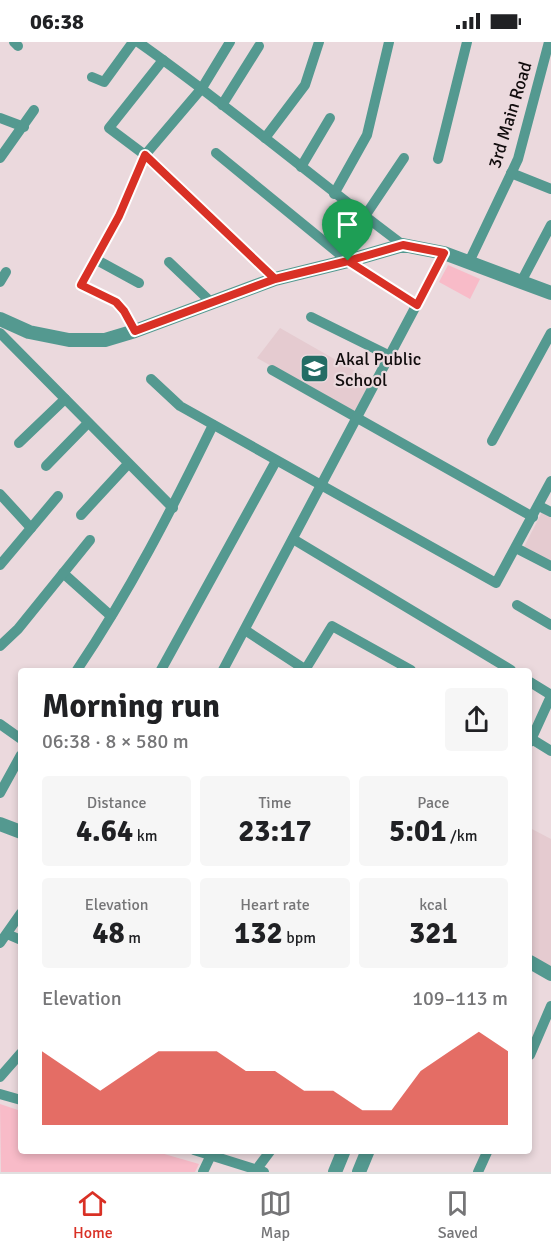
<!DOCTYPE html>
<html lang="en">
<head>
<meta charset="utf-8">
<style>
	body { margin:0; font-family:Signika,sans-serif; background:#f6f6f6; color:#202124; height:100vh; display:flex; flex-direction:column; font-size:22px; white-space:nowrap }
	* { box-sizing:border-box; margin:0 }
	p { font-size:20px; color:#757577 }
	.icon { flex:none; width:33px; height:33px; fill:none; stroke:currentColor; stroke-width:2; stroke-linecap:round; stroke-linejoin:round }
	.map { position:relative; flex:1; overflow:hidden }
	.side { position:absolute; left:18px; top:626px; width:514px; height:486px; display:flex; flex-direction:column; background:#fff; border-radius:6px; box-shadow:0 3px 9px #0003 }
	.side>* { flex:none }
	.pin { position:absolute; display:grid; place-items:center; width:51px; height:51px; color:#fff; margin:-62px -26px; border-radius:50% 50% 50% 0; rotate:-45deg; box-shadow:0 0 6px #0007 }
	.pin .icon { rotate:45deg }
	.round { display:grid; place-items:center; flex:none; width:63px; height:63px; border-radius:6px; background:#f6f6f6 }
	.summary { display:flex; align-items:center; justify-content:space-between; height:102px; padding:0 24px }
	h1 { font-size:33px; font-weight:700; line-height:45px }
	.metrics { display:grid; grid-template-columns:repeat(3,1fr); gap:9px; height:102px; padding:6px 24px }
	.metrics div { display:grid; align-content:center; border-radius:6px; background:#f6f6f6; text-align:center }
	.metrics b { font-size:30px; font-weight:700 }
	.metrics small { font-size:16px; font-weight:400 }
	.metrics p { font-size:16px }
	.chart { height:168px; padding:12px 24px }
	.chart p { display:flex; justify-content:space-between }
	.chart svg { width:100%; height:108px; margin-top:6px; fill:#d93025; opacity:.7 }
	.status { display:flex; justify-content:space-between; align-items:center; height:42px; padding:0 30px; background:#fff; direction:ltr }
	.status svg { height:16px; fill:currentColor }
	.tabs { display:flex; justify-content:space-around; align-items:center; height:84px; border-top:2px solid #e0e0e0; background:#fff; font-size:16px; color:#757577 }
	.tabs a { display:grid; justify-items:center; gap:3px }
	.tabs .current { color:#d93025 }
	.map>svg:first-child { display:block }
	.built { fill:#e5cbd0 }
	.green { fill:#f8bbc8 }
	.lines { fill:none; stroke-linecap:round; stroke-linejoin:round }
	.minor { stroke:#549990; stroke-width:10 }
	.tertiary { stroke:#549990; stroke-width:14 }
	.route-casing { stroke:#fff; stroke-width:12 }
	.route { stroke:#d93025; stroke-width:8 }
	.labels { text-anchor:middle; stroke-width:4.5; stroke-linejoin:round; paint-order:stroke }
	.street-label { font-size:18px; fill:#110c0d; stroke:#ebd9dd }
	.poi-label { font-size:18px; fill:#110c0d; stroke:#ebd9dd; text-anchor:start }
</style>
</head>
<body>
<div class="status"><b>06:38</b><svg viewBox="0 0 49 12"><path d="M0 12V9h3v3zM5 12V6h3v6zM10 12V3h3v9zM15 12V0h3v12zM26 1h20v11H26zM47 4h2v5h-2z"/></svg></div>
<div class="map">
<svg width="551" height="1130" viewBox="0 0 551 1130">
	<rect width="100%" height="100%" fill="#ebd9dd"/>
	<g class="built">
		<polygon points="280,286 371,338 354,370 257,316"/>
		<polygon points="543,468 551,472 551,519 524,505"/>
		<polygon points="530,786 551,797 551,927 530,915"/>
	</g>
	<g class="green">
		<polygon points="448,223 480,237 470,257 439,240"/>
		<polygon points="0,1062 21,1069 21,1108 154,1109 199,1122 195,1130 1,1130"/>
	</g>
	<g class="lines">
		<g class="minor">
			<polyline points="14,0 18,4"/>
			<path d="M138,0C229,64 313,136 403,203"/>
			<polyline points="163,18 109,86 145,113 275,237"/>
			<polyline points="92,35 104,40 133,0"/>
			<polyline points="222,63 259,4"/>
			<polyline points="0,76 24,85"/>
			<polyline points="265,96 305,43 319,0"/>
			<polyline points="216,111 348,219 417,263"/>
			<polyline points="0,116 34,68"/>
			<polyline points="438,117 467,0"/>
			<polyline points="301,125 330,76"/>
			<polyline points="511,131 551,147"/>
			<polyline points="334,152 367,93 389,0"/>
			<polyline points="365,174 404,116"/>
			<polyline points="95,217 139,241"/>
			<polyline points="169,220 212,261"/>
			<polyline points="469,220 518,117 549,0"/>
			<polyline points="0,240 6,230"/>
			<polyline points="521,240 551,183"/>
			<polyline points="311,275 390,314"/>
			<polyline points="135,289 124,269 116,260 81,243 119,174 145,113 202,46 230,0"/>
			<polyline points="0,291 173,466"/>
			<polyline points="272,328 533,475"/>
			<polyline points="151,337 180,364 496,541 551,439"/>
			<polyline points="492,399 551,291"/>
			<polyline points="19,401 65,357"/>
			<polyline points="46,424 88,381"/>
			<polyline points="0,452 31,486"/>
			<polyline points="539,464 551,470"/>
			<polyline points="81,473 128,422"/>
			<polyline points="293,497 511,628"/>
			<polyline points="516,506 551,524"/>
			<polyline points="0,523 58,454"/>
			<polyline points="63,531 111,574"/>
			<polyline points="517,563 551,583"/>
			<polyline points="245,588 306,628"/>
			<polyline points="0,604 18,587 90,498"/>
			<path d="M77,628C129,551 172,467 213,383"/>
			<polyline points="161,628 276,419"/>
			<polyline points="223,628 444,211"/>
			<polyline points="305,628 332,584 411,628"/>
			<polyline points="530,640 551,653"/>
			<polyline points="0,682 21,697"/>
			<polyline points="530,696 551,709"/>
			<polyline points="530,700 551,654"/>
			<polyline points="0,751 21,713"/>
			<polyline points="7,892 21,898"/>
			<polyline points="0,901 21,871"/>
			<polyline points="530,1013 551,964"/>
			<polyline points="0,1035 21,1011"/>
			<polyline points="0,1052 21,1058"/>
			<polyline points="194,1108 264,1130"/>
			<polyline points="256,1128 271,1108"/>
			<polyline points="203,1130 211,1113"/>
			<polyline points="478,1130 488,1108"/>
		</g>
		<g class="tertiary">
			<polyline points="0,277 29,290 69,298 105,298 135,289 275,237 348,219 403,203 444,211 551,251"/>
			<polyline points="0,782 21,790"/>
			<polyline points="530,920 551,932"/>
			<polyline points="335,1130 344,1108"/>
			<polyline points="359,1130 368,1108"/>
		</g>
	</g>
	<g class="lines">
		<defs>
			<polyline id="route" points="348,219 275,237 135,289 124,269 116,260 81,243 119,174 145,113 275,237 348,219 417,263 444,211 403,203 348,219"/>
		</defs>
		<use href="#route" class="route-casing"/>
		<use href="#route" class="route"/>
	</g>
	<defs>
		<symbol id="school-square" viewBox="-11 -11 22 22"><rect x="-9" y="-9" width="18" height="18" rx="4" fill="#246d65" stroke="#ebd9dd"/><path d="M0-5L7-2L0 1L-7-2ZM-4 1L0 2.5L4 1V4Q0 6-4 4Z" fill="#fff"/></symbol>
	</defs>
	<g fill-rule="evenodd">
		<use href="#school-square" x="298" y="310" width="33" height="33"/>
	</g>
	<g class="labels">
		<g class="street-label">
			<text transform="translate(510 73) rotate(-73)" y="6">3rd Main Road</text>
		</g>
		<g class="poi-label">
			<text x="335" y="323">Akal Public<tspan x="335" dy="21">School</tspan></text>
		</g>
	</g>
</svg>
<div class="pin" style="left:348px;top:219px;background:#1e9e55"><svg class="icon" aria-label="arrive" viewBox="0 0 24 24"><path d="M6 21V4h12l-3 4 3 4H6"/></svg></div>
<section class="side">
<div class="summary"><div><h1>Morning run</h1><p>06:38 · 8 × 580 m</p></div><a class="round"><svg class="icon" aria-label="share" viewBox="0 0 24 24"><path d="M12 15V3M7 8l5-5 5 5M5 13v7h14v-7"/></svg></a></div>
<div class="metrics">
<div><p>Distance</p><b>4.64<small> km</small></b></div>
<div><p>Time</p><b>23:17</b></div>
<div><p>Pace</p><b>5:01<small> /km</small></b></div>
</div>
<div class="metrics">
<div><p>Elevation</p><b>48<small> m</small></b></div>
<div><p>Heart rate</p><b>132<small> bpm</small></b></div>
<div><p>kcal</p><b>321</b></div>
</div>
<div class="chart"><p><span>Elevation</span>109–113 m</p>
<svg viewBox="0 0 160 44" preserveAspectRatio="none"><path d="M0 44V14L10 22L20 30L30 22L40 14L50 14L60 14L70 22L80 22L90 30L100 30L110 38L120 38L130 22L140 14L150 6L160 14V44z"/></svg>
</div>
</section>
</div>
<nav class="tabs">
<a class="current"><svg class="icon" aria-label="home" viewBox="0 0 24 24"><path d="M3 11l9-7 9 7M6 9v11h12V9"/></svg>Home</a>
<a><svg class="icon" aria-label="map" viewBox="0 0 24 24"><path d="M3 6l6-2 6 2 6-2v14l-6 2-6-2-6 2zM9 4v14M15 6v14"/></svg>Map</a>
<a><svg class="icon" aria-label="saved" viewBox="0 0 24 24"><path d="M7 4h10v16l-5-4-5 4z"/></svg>Saved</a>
</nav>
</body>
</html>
